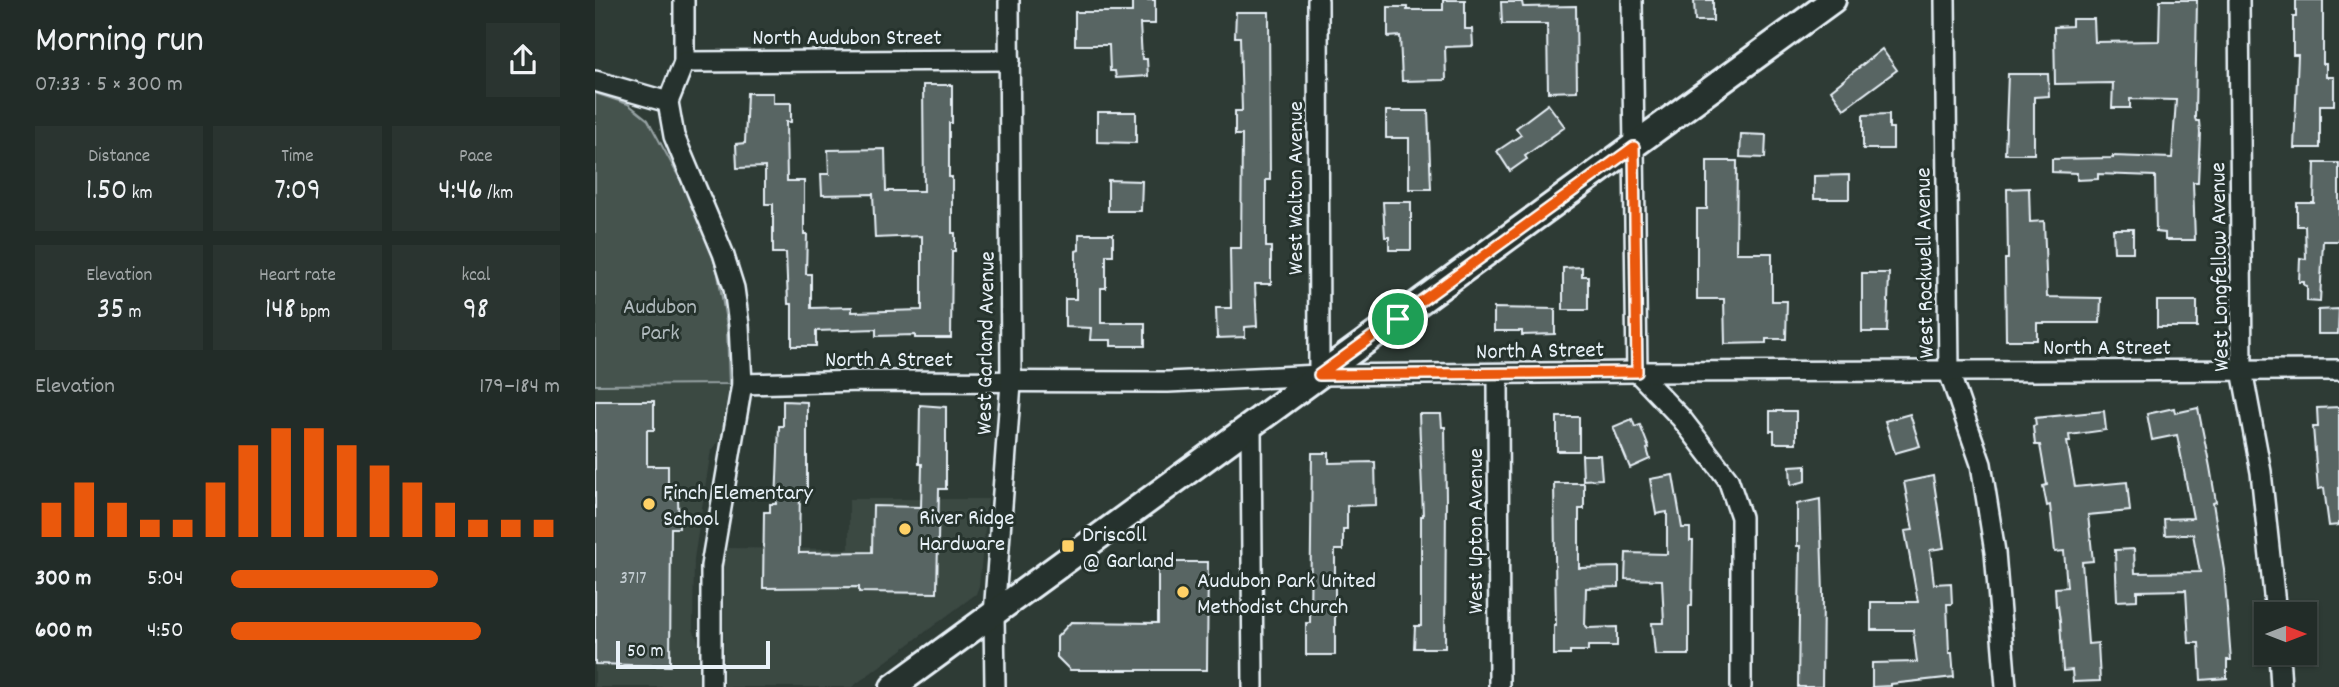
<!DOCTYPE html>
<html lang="en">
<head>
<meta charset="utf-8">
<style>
	body { margin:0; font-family:Dekko,sans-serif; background:#2a3430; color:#f1f3f6; height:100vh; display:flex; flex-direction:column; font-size:26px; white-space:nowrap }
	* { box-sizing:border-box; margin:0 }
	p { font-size:23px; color:#a2a7a8 }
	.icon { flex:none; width:38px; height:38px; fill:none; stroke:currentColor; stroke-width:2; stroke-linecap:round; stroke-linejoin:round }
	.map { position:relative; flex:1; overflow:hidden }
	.details { display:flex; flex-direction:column; background:#222c28; width:595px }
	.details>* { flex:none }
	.needle { width:46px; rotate:90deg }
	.fabs { position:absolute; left:1659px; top:602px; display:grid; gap:14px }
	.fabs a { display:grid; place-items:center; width:63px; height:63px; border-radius:0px; background:#222c28; box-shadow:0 2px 5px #0004,0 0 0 2px #3f4845; font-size:35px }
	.scale { position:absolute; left:21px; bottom:18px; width:154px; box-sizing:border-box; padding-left:7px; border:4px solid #e8f1f8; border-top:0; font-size:19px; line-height:24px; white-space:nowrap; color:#e8f1f8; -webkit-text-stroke:5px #26332d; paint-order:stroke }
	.pin { position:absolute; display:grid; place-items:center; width:60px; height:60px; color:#fff; margin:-30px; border:4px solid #fff; border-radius:50%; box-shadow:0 2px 7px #0007 }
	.round { display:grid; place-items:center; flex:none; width:74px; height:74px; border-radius:0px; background:#2a3430 }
	.summary { display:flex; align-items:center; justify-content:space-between; height:119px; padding:0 35px }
	h1 { font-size:38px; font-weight:600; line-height:52px }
	.metrics { display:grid; grid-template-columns:repeat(3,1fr); gap:10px; height:119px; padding:7px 35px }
	.metrics div { display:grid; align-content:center; border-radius:0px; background:#2a3430; text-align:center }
	.metrics b { font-size:30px; font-weight:600 }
	.metrics small { font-size:19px; font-weight:400 }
	.metrics p { font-size:19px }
	.chart { height:196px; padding:14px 35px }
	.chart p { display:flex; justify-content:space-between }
	.chart svg { width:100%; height:126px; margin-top:7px; stroke:#ea580c; stroke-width:6 }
	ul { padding:0 35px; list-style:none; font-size:23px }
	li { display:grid; grid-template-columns:112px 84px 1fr; align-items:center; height:52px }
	li i { height:18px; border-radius:9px; background:#ea580c }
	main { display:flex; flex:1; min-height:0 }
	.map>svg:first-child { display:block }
	.built { fill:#3b4843 }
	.green { fill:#45524e; stroke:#96a2a3; stroke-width:2 }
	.building { fill:#596563; stroke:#e8f1f8; stroke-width:2 }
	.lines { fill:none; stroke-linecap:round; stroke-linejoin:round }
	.minor-casing { stroke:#e8f1f8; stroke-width:24 }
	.major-casing { stroke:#e8f1f8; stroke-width:30 }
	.minor { stroke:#26332d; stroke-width:19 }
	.major { stroke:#26332d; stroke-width:24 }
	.route-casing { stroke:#fff; stroke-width:14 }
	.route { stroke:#ea580c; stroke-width:9 }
	.poi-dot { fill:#ffd166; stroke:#26332d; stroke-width:2.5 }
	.labels { text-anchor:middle; stroke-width:6; stroke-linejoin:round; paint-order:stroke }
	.number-label { font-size:19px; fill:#c4ced3 }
	.street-label { font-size:23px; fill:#e8f1f8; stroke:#26332d }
	.park-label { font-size:23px; fill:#afb9bc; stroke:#26332d }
	.poi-label { font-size:23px; fill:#e8f1f8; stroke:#26332d; text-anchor:start }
</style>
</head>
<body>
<main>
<section class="details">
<div class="summary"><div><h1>Morning run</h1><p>07:33 · 5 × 300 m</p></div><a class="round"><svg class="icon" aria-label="share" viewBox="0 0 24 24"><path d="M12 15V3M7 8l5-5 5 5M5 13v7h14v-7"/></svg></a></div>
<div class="metrics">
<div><p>Distance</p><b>1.50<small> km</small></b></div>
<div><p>Time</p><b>7:09</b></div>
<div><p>Pace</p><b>4:46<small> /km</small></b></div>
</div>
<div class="metrics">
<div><p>Elevation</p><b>35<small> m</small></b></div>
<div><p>Heart rate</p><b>148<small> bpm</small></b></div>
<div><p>kcal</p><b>98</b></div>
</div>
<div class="chart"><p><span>Elevation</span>179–184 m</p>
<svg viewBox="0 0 160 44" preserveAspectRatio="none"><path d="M5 44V32M15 44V25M25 44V32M35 44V38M45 44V38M55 44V25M65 44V12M75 44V6M85 44V6M95 44V12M105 44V19M115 44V25M125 44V32M135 44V38M145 44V38M155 44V38"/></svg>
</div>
<ul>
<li><b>300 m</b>5:04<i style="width:63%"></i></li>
<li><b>600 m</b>4:50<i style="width:76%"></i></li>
</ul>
</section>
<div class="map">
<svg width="1744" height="687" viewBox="0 0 1744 687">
	<rect width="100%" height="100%" fill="#2e3b35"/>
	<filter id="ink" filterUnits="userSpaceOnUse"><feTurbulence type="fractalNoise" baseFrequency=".0143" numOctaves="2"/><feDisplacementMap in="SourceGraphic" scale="14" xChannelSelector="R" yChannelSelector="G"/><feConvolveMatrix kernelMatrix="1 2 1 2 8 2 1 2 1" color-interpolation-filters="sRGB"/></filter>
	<g filter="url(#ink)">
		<g class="built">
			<polygon points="134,384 126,438 116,450 99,559 98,629 105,645 105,687 0,687 0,385"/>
			<polygon points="254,499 393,499 384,586 381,594 257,687 129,687 128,565 130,548 254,549"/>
		</g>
		<polygon class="green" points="0,93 33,104 53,120 106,218 123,274 132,327 134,384 0,385"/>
		<g class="building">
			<polygon points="537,0 560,0 560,24 545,24 547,59 552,59 553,76 521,78 520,71 515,71 514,45 480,45 480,12 537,12"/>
			<polygon points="848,0 870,0 870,29 877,29 878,46 850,47 851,80 807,81 805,36 793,37 793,7 812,7 812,10 848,10"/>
			<polygon points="1099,0 1118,0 1118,21 1100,21"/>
			<polygon points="1565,0 1602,0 1600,118 1601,121 1604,121 1605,132 1603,182 1598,182 1600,240 1570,240 1570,233 1561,232 1560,176 1503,174 1503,179 1482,180 1482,173 1457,172 1457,159 1518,158 1518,156 1577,158 1581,100 1535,99 1535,108 1517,108 1518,83 1460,84 1459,27 1477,26 1477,19 1499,19 1500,42 1564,41"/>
			<polygon points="1701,0 1728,0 1728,64 1731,64 1731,77 1739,77 1739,105 1725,105 1725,148 1699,148 1703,55 1698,55 1698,17 1701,17"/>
			<polygon points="906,2 927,2 928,7 981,6 982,91 953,92 952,24 907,24"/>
			<polygon points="641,12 674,12 675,180 671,180 671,247 676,247 676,284 660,284 662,326 650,327 650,337 622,338 621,308 636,308 635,248 646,248 647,135 640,135 640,111 647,111 645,37 640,37"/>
			<polygon points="1287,49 1302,70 1249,109 1236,90"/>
			<polygon points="1413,74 1453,74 1454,96 1439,97 1439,154 1410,154"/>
			<polygon points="328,85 357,85 357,123 354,123 354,177 357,177 357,233 360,233 360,251 357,251 356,338 320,338 320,335 281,336 281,329 221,331 221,346 197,346 197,304 193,304 191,253 178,253 178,204 170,204 170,167 142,168 141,144 150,143 152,93 178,93 178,103 196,103 196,122 191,122 192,181 209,181 209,234 212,234 211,274 216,274 216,308 257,307 257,312 327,310 327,236 280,238 278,194 227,195 226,174 234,174 233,150 290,149 291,191 329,191"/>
			<polygon points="953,104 970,127 930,156 932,159 915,171 902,151 926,135 921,128"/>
			<polygon points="791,111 833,111 836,189 814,189 814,138 791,138"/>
			<polygon points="502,112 541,112 541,143 502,142"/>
			<polygon points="1294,114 1294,128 1298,128 1298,149 1268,149 1268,115"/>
			<polygon points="1146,134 1171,135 1170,158 1145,157"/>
			<polygon points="1112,161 1142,161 1141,253 1177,253 1177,301 1192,301 1191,339 1171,339 1171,343 1130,344 1129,299 1102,299 1102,209 1112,209"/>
			<polygon points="1720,163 1744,163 1744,241 1728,241 1725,302 1712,301 1712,286 1709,285 1709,282 1704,282 1705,258 1711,259 1710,226 1702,226 1702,203 1719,203"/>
			<polygon points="1254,175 1254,199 1219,199 1219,176"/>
			<polygon points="513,180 547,181 546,211 513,211"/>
			<polygon points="1434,188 1435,222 1449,221 1452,297 1506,298 1505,323 1442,323 1442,340 1411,340 1410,259 1413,259 1412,189"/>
			<polygon points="788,202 816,202 816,250 794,250 794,237 790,237"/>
			<polygon points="1518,229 1538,229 1538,252 1519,252"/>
			<polygon points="484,234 518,234 518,255 511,255 511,288 506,288 506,323 550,323 550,346 516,346 516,340 495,340 496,328 470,327 470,299 481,299 481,251 484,250"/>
			<polygon points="987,267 987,276 993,276 993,310 968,310 968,268"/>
			<polygon points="1267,273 1294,273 1292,332 1267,332"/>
			<rect x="1562" y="301" width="40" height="26"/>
			<polygon points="899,308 960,309 960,334 927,335 927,331 899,331"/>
			<polygon points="1744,309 1743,334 1723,334 1723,310"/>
			<polygon points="0,401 59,401 59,430 52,430 52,466 73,466 73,487 76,487 76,499 83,499 84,528 76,528 75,666 0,664"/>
			<polygon points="188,401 212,402 212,492 205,491 204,553 277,552 278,506 326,507 327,464 324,464 325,405 351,407 351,489 344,489 342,593 264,592 264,587 168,588 169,512 175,512 175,504 181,504 184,426 188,426"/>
			<polygon points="1744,407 1744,525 1734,526 1729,488 1723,489 1718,427 1723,427 1722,408"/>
			<polygon points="1579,408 1580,413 1603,408 1615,467 1621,502 1618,503 1629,570 1636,660 1632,660 1632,678 1606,680 1604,643 1594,643 1591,590 1542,591 1542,600 1522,601 1520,550 1539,549 1540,573 1605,572 1598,534 1570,535 1569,519 1598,518 1582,435 1557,440 1552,414"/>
			<polygon points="1175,411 1201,411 1201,443 1179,443 1179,431 1175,431"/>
			<polygon points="1509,411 1511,430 1474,435 1475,442 1472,442 1480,487 1532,482 1535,511 1493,515 1498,561 1487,562 1493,644 1503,643 1505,681 1478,682 1477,670 1468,671 1465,621 1463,606 1461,606 1460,588 1472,587 1469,551 1460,552 1455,505 1452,506 1448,486 1452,485 1445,445 1440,445 1438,426 1441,425 1440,418"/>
			<polygon points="824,414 846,414 847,427 850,427 851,499 850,648 819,648 820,626 826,626 826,516 828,516"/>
			<polygon points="1315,414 1325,446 1300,453 1290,421"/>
			<rect x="962" y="417" width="22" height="34"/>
			<polygon points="1037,419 1040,427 1045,425 1054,448 1052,449 1055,459 1035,468 1018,427"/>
			<polygon points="717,453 734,453 734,463 780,462 781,505 752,506 752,529 748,529 748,550 740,550 740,655 711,655 711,623 715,623"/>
			<polygon points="987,455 1005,455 1007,479 988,480"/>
			<polygon points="1211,465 1211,481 1196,485 1195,466"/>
			<polygon points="1078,475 1087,528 1095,528 1095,541 1098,541 1097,606 1094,606 1094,655 1060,655 1057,623 1069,623 1067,580 1030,579 1031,553 1072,554 1072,512 1061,514 1055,479"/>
			<polygon points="1338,476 1349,548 1335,550 1339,584 1356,583 1357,604 1352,604 1354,653 1357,653 1359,677 1296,684 1296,686 1277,687 1277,663 1322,662 1318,630 1276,630 1276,602 1323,602 1310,531 1318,530 1309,482"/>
			<polygon points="959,483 989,483 989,509 984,509 984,568 1024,567 1024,587 991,588 990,625 993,628 1022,627 1022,646 993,646 993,651 975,651 975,655 959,655 959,626 961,626"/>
			<polygon points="1225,499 1228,594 1227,687 1203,687 1205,546 1202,546 1202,504"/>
			<polygon points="563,562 613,562 612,670 475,670 462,657 462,637 476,622 563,623"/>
		</g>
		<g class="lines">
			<defs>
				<g id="minor">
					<polyline points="89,0 89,62 73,102 79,136 128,253 139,288 144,325 147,384 116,566 116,687"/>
					<polyline points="723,0 724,375"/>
					<polyline points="1037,0 1042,372 1086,418 1133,479 1146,517 1146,687"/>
					<polyline points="1350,0 1354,372 1386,464 1400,552 1411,687"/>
					<polyline points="1644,0 1647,370 1666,472 1681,614"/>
					<polyline points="89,62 415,60"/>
					<polyline points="0,81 73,102"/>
					<polyline points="903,374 904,687"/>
					<polyline points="147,384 267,381 573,382 724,375 1042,372 1744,370"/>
					<polyline points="656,426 658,687"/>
					<polyline points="1684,653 1686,687"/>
					<polyline points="400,687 399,615 416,383 414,0"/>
				</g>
				<polyline id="major" points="298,687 1238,0"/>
			</defs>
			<use href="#minor" class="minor-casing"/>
			<use href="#major" class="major-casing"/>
			<use href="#minor" class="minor"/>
			<use href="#major" class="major"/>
		</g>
	</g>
	<g class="lines" filter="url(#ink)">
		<defs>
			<polygon id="route" points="1039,147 1042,372 724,375"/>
		</defs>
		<use href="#route" class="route-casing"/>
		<use href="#route" class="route"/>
	</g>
	<g class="poi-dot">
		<circle cx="54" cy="504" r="7"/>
		<circle cx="310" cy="529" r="7"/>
		<rect x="466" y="539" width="14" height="14" rx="3.5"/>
		<circle cx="588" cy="592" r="7"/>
	</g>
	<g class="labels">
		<g class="number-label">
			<text x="38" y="583">3717</text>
		</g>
		<g class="street-label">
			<text x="252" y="44">North Audubon Street</text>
			<text transform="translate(699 188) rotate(-90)" y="8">West Walton Avenue</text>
			<text transform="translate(1328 263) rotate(-91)" y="8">West Rockwell Avenue</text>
			<text transform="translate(1623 267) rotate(-91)" y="8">West Longfellow Avenue</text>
			<text transform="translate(389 343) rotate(-89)" y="8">West Garland Avenue</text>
			<text x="1512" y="354">North A Street</text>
			<text transform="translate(945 349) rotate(-1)" y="8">North A Street</text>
			<text x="294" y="366">North A Street</text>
			<text transform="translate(879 531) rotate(-90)" y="8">West Upton Avenue</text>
		</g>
		<g class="park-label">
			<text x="65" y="313">Audubon<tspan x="65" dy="26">Park</tspan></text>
		</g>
		<g class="poi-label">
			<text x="68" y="499">Finch Elementary<tspan x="68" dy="26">School</tspan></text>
			<text x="324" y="524">River Ridge<tspan x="324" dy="26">Hardware</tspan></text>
			<text x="487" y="541">Driscoll<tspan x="487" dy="26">@ Garland</tspan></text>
			<text x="602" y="587">Audubon Park United<tspan x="602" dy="26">Methodist Church</tspan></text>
		</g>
	</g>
</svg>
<div class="fabs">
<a><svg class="needle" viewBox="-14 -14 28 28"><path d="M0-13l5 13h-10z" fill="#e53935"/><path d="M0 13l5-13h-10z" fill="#a2a7a8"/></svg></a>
</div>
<div class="scale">50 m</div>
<div class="pin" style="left:803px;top:319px;background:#1e9e55"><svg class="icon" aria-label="arrive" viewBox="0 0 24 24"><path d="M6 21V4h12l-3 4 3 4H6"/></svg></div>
</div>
</main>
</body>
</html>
